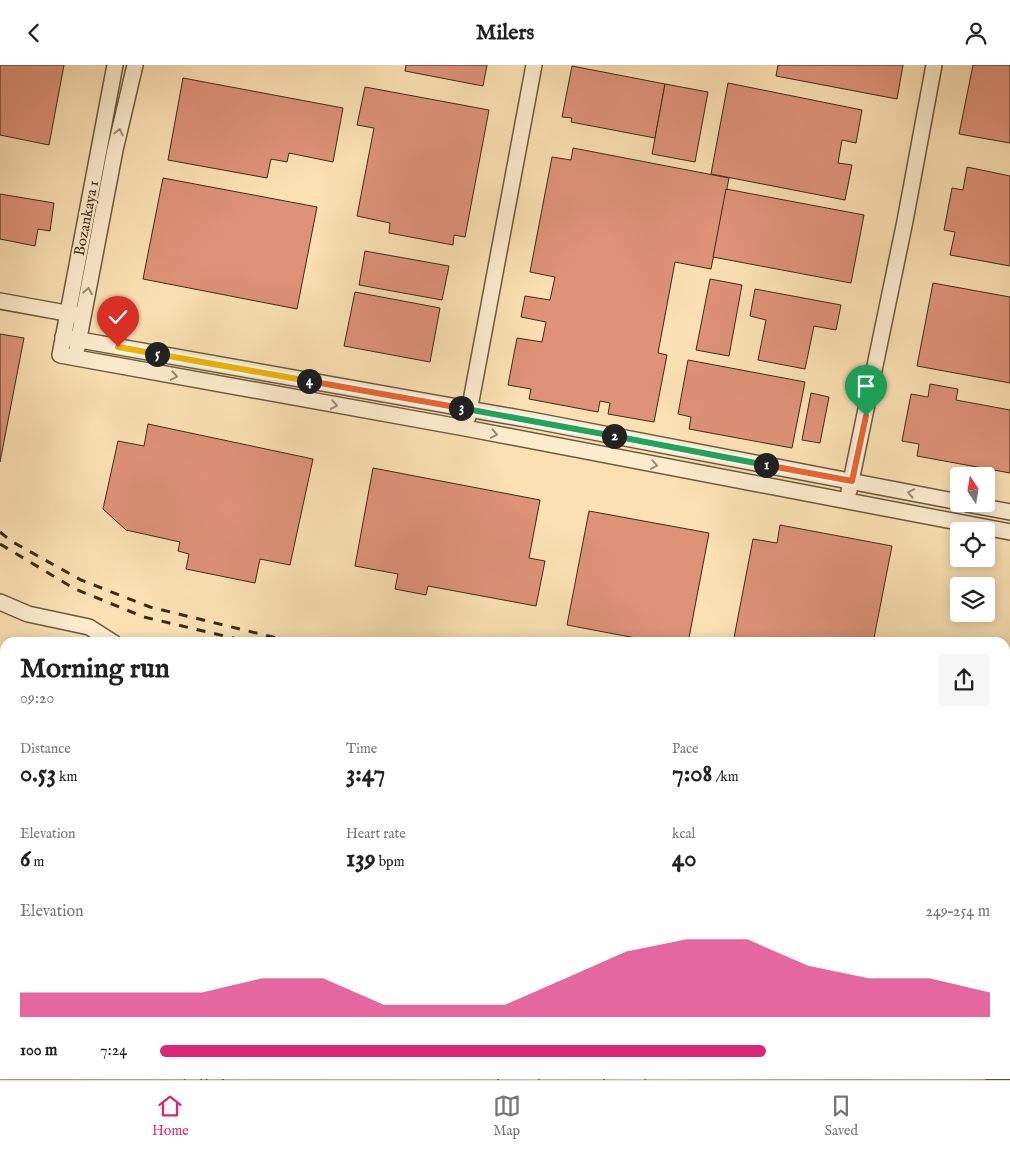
<!DOCTYPE html>
<html lang="en">
<head>
<meta charset="utf-8">
<style>
	body { margin:0; font-family:"IM FELL English",serif; background:#f6f6f6; color:#222; height:100vh; display:flex; flex-direction:column; font-size:19px; white-space:nowrap }
	* { box-sizing:border-box; margin:0 }
	p { font-size:16px; color:#767676 }
	.icon { flex:none; width:28px; height:28px; fill:none; stroke:currentColor; stroke-width:2; stroke-linecap:round; stroke-linejoin:round }
	.map { position:relative; flex:1; overflow:hidden }
	.drawer { position:absolute; left:0px; top:572px; width:1010px; height:442px; display:flex; flex-direction:column; background:#fff; border-radius:15px 15px 0 0; box-shadow:0 2px 12px #0003 }
	.drawer>* { flex:none }
	.needle { width:32px; rotate:348deg }
	.fabs { position:absolute; left:950px; top:402px; display:grid; gap:10px }
	.fabs a { display:grid; place-items:center; width:45px; height:45px; border-radius:5px; background:#fff; box-shadow:0 2px 12px #0003; font-size:25px }
	.pin { position:absolute; display:grid; place-items:center; width:42px; height:42px; color:#fff; margin:-51px -21px; border-radius:50% 50% 50% 0; rotate:-45deg; box-shadow:0 0 5px #0007 }
	.pin .icon { rotate:45deg }
	.km { position:absolute; width:25px; height:25px; margin:-12px; border-radius:50%; background:#222; color:#fff; font-size:14px; line-height:25px; text-align:center }
	.round { display:grid; place-items:center; flex:none; width:52px; height:52px; border-radius:5px; background:#f6f6f6 }
	.summary { display:flex; align-items:center; justify-content:space-between; height:85px; padding:0 20px }
	h1 { font-size:28px; font-weight:700; line-height:38px }
	.figures { display:grid; grid-template-columns:repeat(3,1fr); gap:8px; height:85px; padding:5px 20px }
	.figures div { display:grid; align-content:center }
	.figures b { font-size:25px; font-weight:700 }
	.figures small { font-size:14px; font-weight:400 }
	.figures p { font-size:14px }
	.chart { height:140px; padding:10px 20px }
	.chart p { display:flex; justify-content:space-between }
	.chart svg { width:100%; height:90px; margin-top:5px; fill:#db2777; opacity:.7 }
	ul { padding:0 20px; list-style:none; font-size:16px }
	li { display:grid; grid-template-columns:80px 60px 1fr; align-items:center; height:38px }
	li i { height:12px; border-radius:6px; background:#db2777 }
	header { display:flex; justify-content:space-between; align-items:center; height:65px; padding:0 20px; background:#fff; font-size:22px; font-weight:700 }
	.tab-bar { display:flex; justify-content:space-around; align-items:center; height:70px; border-top:1px solid #e0e0e0; background:#fff; font-size:14px; color:#767676 }
	.tab-bar a { display:grid; justify-items:center; gap:2px }
	.tab-bar .active { color:#db2777 }
	.map>svg:first-child { display:block }
	.building { fill:#de9277; stroke:#3b2c18 }
	.lines { fill:none; stroke-linecap:round; stroke-linejoin:round }
	.minor-casing { stroke:#6b593e; stroke-width:18 }
	.minor { stroke:#fcebcd; stroke-width:15 }
	.rail { stroke:#3b2c18; stroke-width:3; stroke-dasharray:9 9; stroke-linecap:butt }
	.oneway { stroke:#9c8c72 }
	.split-1-casing { stroke:#fff; stroke-width:10 }
	.split-2-casing { stroke:#fff; stroke-width:10 }
	.split-3-casing { stroke:#fff; stroke-width:10 }
	.split-4-casing { stroke:#fff; stroke-width:10 }
	.split-5-casing { stroke:#fff; stroke-width:10 }
	.split-6-casing { stroke:#fff; stroke-width:10 }
	.split-1 { stroke:#f0652b; stroke-width:6 }
	.split-2 { stroke:#22a559; stroke-width:6 }
	.split-3 { stroke:#22a559; stroke-width:6 }
	.split-4 { stroke:#f0652b; stroke-width:6 }
	.split-5 { stroke:#f5b400; stroke-width:6 }
	.split-6 { stroke:#f5b400; stroke-width:6 }
	.labels { text-anchor:middle; stroke-width:4.5; stroke-linejoin:round; paint-order:stroke }
	.street-label { font-size:15px; fill:#3b2c18; stroke:#fcebcd }
</style>
</head>
<body>
<header><svg class="icon" aria-label="back" viewBox="0 0 24 24"><path d="M15 5l-7 7 7 7"/></svg>Milers<svg class="icon" aria-label="person" viewBox="0 0 24 24"><circle cx="12" cy="8" r="4"/><path d="M4 21q1-7 8-7t8 7"/></svg></header>
<div class="map">
<svg width="1010" height="1015" viewBox="0 0 1010 1015">
	<rect width="100%" height="100%" fill="#fae0b2"/>
	<filter id="stains"><feTurbulence type="fractalNoise" baseFrequency=".004" numOctaves="4"/><feColorMatrix values="0 0 0 0 .2 0 0 0 0 .09 0 0 0 0 .02 0 0 0 .5 -.17"/></filter>
	<radialGradient id="worn" r=".72"><stop offset=".6" stop-color="#630" stop-opacity="0"/><stop offset="1" stop-color="#630" stop-opacity=".3"/></radialGradient>
	<g class="building">
		<polygon points="0,0 64,0 49,80 0,70"/>
		<polygon points="406,0 487,0 483,21 405,6"/>
		<polygon points="778,0 903,0 897,34 776,11"/>
		<polygon points="973,0 1010,0 1010,78 959,69"/>
		<polygon points="572,1 665,19 655,73 571,57 572,53 562,52"/>
		<polygon points="183,13 343,43 333,97 289,88 287,97 271,94 267,113 168,95"/>
		<polygon points="728,18 862,45 856,78 842,75 838,98 852,100 845,135 711,109"/>
		<polygon points="665,19 708,27 695,97 652,89"/>
		<polygon points="365,22 489,45 465,172 454,170 453,180 389,168 390,158 357,151 374,63 357,60"/>
		<polygon points="573,83 729,113 711,204 675,197 658,288 667,290 654,357 608,349 610,338 600,336 598,347 529,334 531,324 508,320 517,273 542,277 546,257 521,252 525,231 550,235 555,212 530,207 552,92 571,95"/>
		<polygon points="967,102 1010,111 1010,201 950,190 955,167 944,165 952,123 963,125"/>
		<polygon points="163,113 317,142 297,244 143,214"/>
		<polygon points="726,124 864,150 851,218 713,192"/>
		<polygon points="0,129 54,138 50,166 38,164 35,181 0,174"/>
		<polygon points="365,186 449,201 442,235 359,220"/>
		<polygon points="710,214 742,220 729,291 696,285"/>
		<polygon points="933,218 1010,232 1010,318 917,301"/>
		<polygon points="755,224 841,240 836,265 814,261 805,304 758,295 766,255 750,251"/>
		<polygon points="355,227 440,243 430,297 344,281"/>
		<polygon points="0,269 24,273 0,397"/>
		<polygon points="688,295 805,317 792,383 689,364 691,352 678,349"/>
		<polygon points="930,319 958,324 956,335 1010,345 1010,408 917,391 919,379 902,376 911,329 928,332"/>
		<polygon points="811,328 829,332 820,378 802,375"/>
		<polygon points="148,359 313,394 290,500 260,494 255,518 186,504 189,489 178,486 180,477 126,465 103,444 118,376 144,381"/>
		<polygon points="373,403 540,435 529,493 545,496 536,541 428,521 426,530 395,524 398,509 355,501"/>
		<polygon points="589,446 709,468 688,578 662,578 567,560"/>
		<polygon points="780,460 892,481 873,578 733,578 753,474 777,478"/>
		<polygon points="1005,619 1010,620 1010,667 1005,666"/>
		<polygon points="1005,710 1010,711 1010,728 1005,727"/>
		<polygon points="1010,892 1010,1015 986,1015 987,1010 1005,1010 1005,916"/>
	</g>
	<g class="lines">
		<defs>
			<g id="minor">
				<polyline points="115,0 60,290 465,363 1010,467"/>
				<polyline points="0,236 77,250"/>
				<polyline points="63,272 531,355 959,437"/>
				<polyline points="77,283 115,85 135,0"/>
				<polyline points="468,352 534,0"/>
				<polyline points="849,426 905,156 934,0"/>
				<polyline points="967,439 1010,447"/>
				<polyline points="0,537 28,549 89,562 114,578"/>
				<polyline points="192,1010 193,1015"/>
				<polyline points="214,1010 215,1015"/>
				<polyline points="505,1010 531,1015"/>
				<polyline points="611,1010 637,1015"/>
			</g>
		</defs>
		<use href="#minor" class="minor-casing"/>
		<use href="#minor" class="minor"/>
		<g class="rail">
			<polyline points="0,467 11,476 81,515 150,542 297,578"/>
			<polyline points="0,479 75,524 144,552 254,578"/>
			<polyline points="1005,746 1010,747"/>
			<polyline points="1005,753 1010,755"/>
		</g>
	</g>
	<defs><path id="oneway-chevron" d="M-2-3.5L2.5 0L-2 3.5" fill="none" stroke-width="1.6" stroke-linecap="round" stroke-linejoin="round" transform="scale(1.25)"/></defs>
	<g class="oneway">
		<use href="#oneway-chevron" transform="translate(119 67) rotate(-77)"/>
		<use href="#oneway-chevron" transform="translate(88 226) rotate(-79)"/>
		<use href="#oneway-chevron" transform="translate(174 311) rotate(10)"/>
		<use href="#oneway-chevron" transform="translate(334 340) rotate(10)"/>
		<use href="#oneway-chevron" transform="translate(494 369) rotate(11)"/>
		<use href="#oneway-chevron" transform="translate(654 400) rotate(11)"/>
		<use href="#oneway-chevron" transform="translate(911 428) rotate(-169)"/>
	</g>
	<g class="lines">
		<defs>
			<polyline id="split-1" points="766,400 852,416 866,351"/>
			<polyline id="split-2" points="614,371 766,400"/>
			<polyline id="split-3" points="461,343 614,371"/>
			<polyline id="split-4" points="309,316 461,343"/>
			<polyline id="split-5" points="157,289 309,316"/>
			<polyline id="split-6" points="118,282 157,289"/>
		</defs>
		<use href="#split-1" class="split-1-casing"/>
		<use href="#split-2" class="split-2-casing"/>
		<use href="#split-3" class="split-3-casing"/>
		<use href="#split-4" class="split-4-casing"/>
		<use href="#split-5" class="split-5-casing"/>
		<use href="#split-6" class="split-6-casing"/>
		<use href="#split-1" class="split-1"/>
		<use href="#split-2" class="split-2"/>
		<use href="#split-3" class="split-3"/>
		<use href="#split-4" class="split-4"/>
		<use href="#split-5" class="split-5"/>
		<use href="#split-6" class="split-6"/>
	</g>
	<g class="labels">
		<g class="street-label">
			<text transform="translate(86 153) rotate(-79)" y="5">Bozankaya 1</text>
		</g>
	</g>
	<rect width="100%" height="100%" filter="url(#stains)"/>
	<rect width="100%" height="100%" fill="url(#worn)"/>
</svg>
<div class="fabs">
<a><svg class="needle" viewBox="-14 -14 28 28"><path d="M0-13l5 13h-10z" fill="#e53935"/><path d="M0 13l5-13h-10z" fill="#767676"/></svg></a>
<a><svg class="icon" aria-label="locate" viewBox="0 0 24 24"><circle cx="12" cy="12" r="6"/><path d="M12 2v4M12 18v4M2 12h4M18 12h4"/></svg></a>
<a><svg class="icon" aria-label="layers" viewBox="0 0 24 24"><path d="M12 4l9 5-9 5-9-5zM3 14l9 5 9-5"/></svg></a>
</div>
<div class="pin" style="left:866px;top:351px;background:#1e9e55"><svg class="icon" aria-label="arrive" viewBox="0 0 24 24"><path d="M6 21V4h12l-3 4 3 4H6"/></svg></div>
<div class="pin" style="left:118px;top:282px;background:#d93025"><svg class="icon" aria-label="check" viewBox="0 0 24 24"><path d="M5 12l5 5 9-10"/></svg></div>
<b class="km" style="left:766px;top:400px">1</b>
<b class="km" style="left:614px;top:371px">2</b>
<b class="km" style="left:461px;top:343px">3</b>
<b class="km" style="left:309px;top:316px">4</b>
<b class="km" style="left:157px;top:289px">5</b>
<section class="drawer">
<div class="summary"><div><h1>Morning run</h1><p>09:20</p></div><a class="round"><svg class="icon" aria-label="share" viewBox="0 0 24 24"><path d="M12 15V3M7 8l5-5 5 5M5 13v7h14v-7"/></svg></a></div>
<div class="figures">
<div><p>Distance</p><b>0.53<small> km</small></b></div>
<div><p>Time</p><b>3:47</b></div>
<div><p>Pace</p><b>7:08<small> /km</small></b></div>
</div>
<div class="figures">
<div><p>Elevation</p><b>6<small> m</small></b></div>
<div><p>Heart rate</p><b>139<small> bpm</small></b></div>
<div><p>kcal</p><b>40</b></div>
</div>
<div class="chart"><p><span>Elevation</span>249–254 m</p>
<svg viewBox="0 0 160 44" preserveAspectRatio="none"><path d="M0 44V32L10 32L20 32L30 32L40 25L50 25L60 38L70 38L80 38L90 25L100 12L110 6L120 6L130 19L140 25L150 25L160 32V44z"/></svg>
</div>
<ul>
<li><b>100 m</b>7:24<i style="width:73%"></i></li>
</ul>
</section>
</div>
<nav class="tab-bar">
<a class="active"><svg class="icon" aria-label="home" viewBox="0 0 24 24"><path d="M3 11l9-7 9 7M6 9v11h12V9"/></svg>Home</a>
<a><svg class="icon" aria-label="map" viewBox="0 0 24 24"><path d="M3 6l6-2 6 2 6-2v14l-6 2-6-2-6 2zM9 4v14M15 6v14"/></svg>Map</a>
<a><svg class="icon" aria-label="saved" viewBox="0 0 24 24"><path d="M7 4h10v16l-5-4-5 4z"/></svg>Saved</a>
</nav>
</body>
</html>
